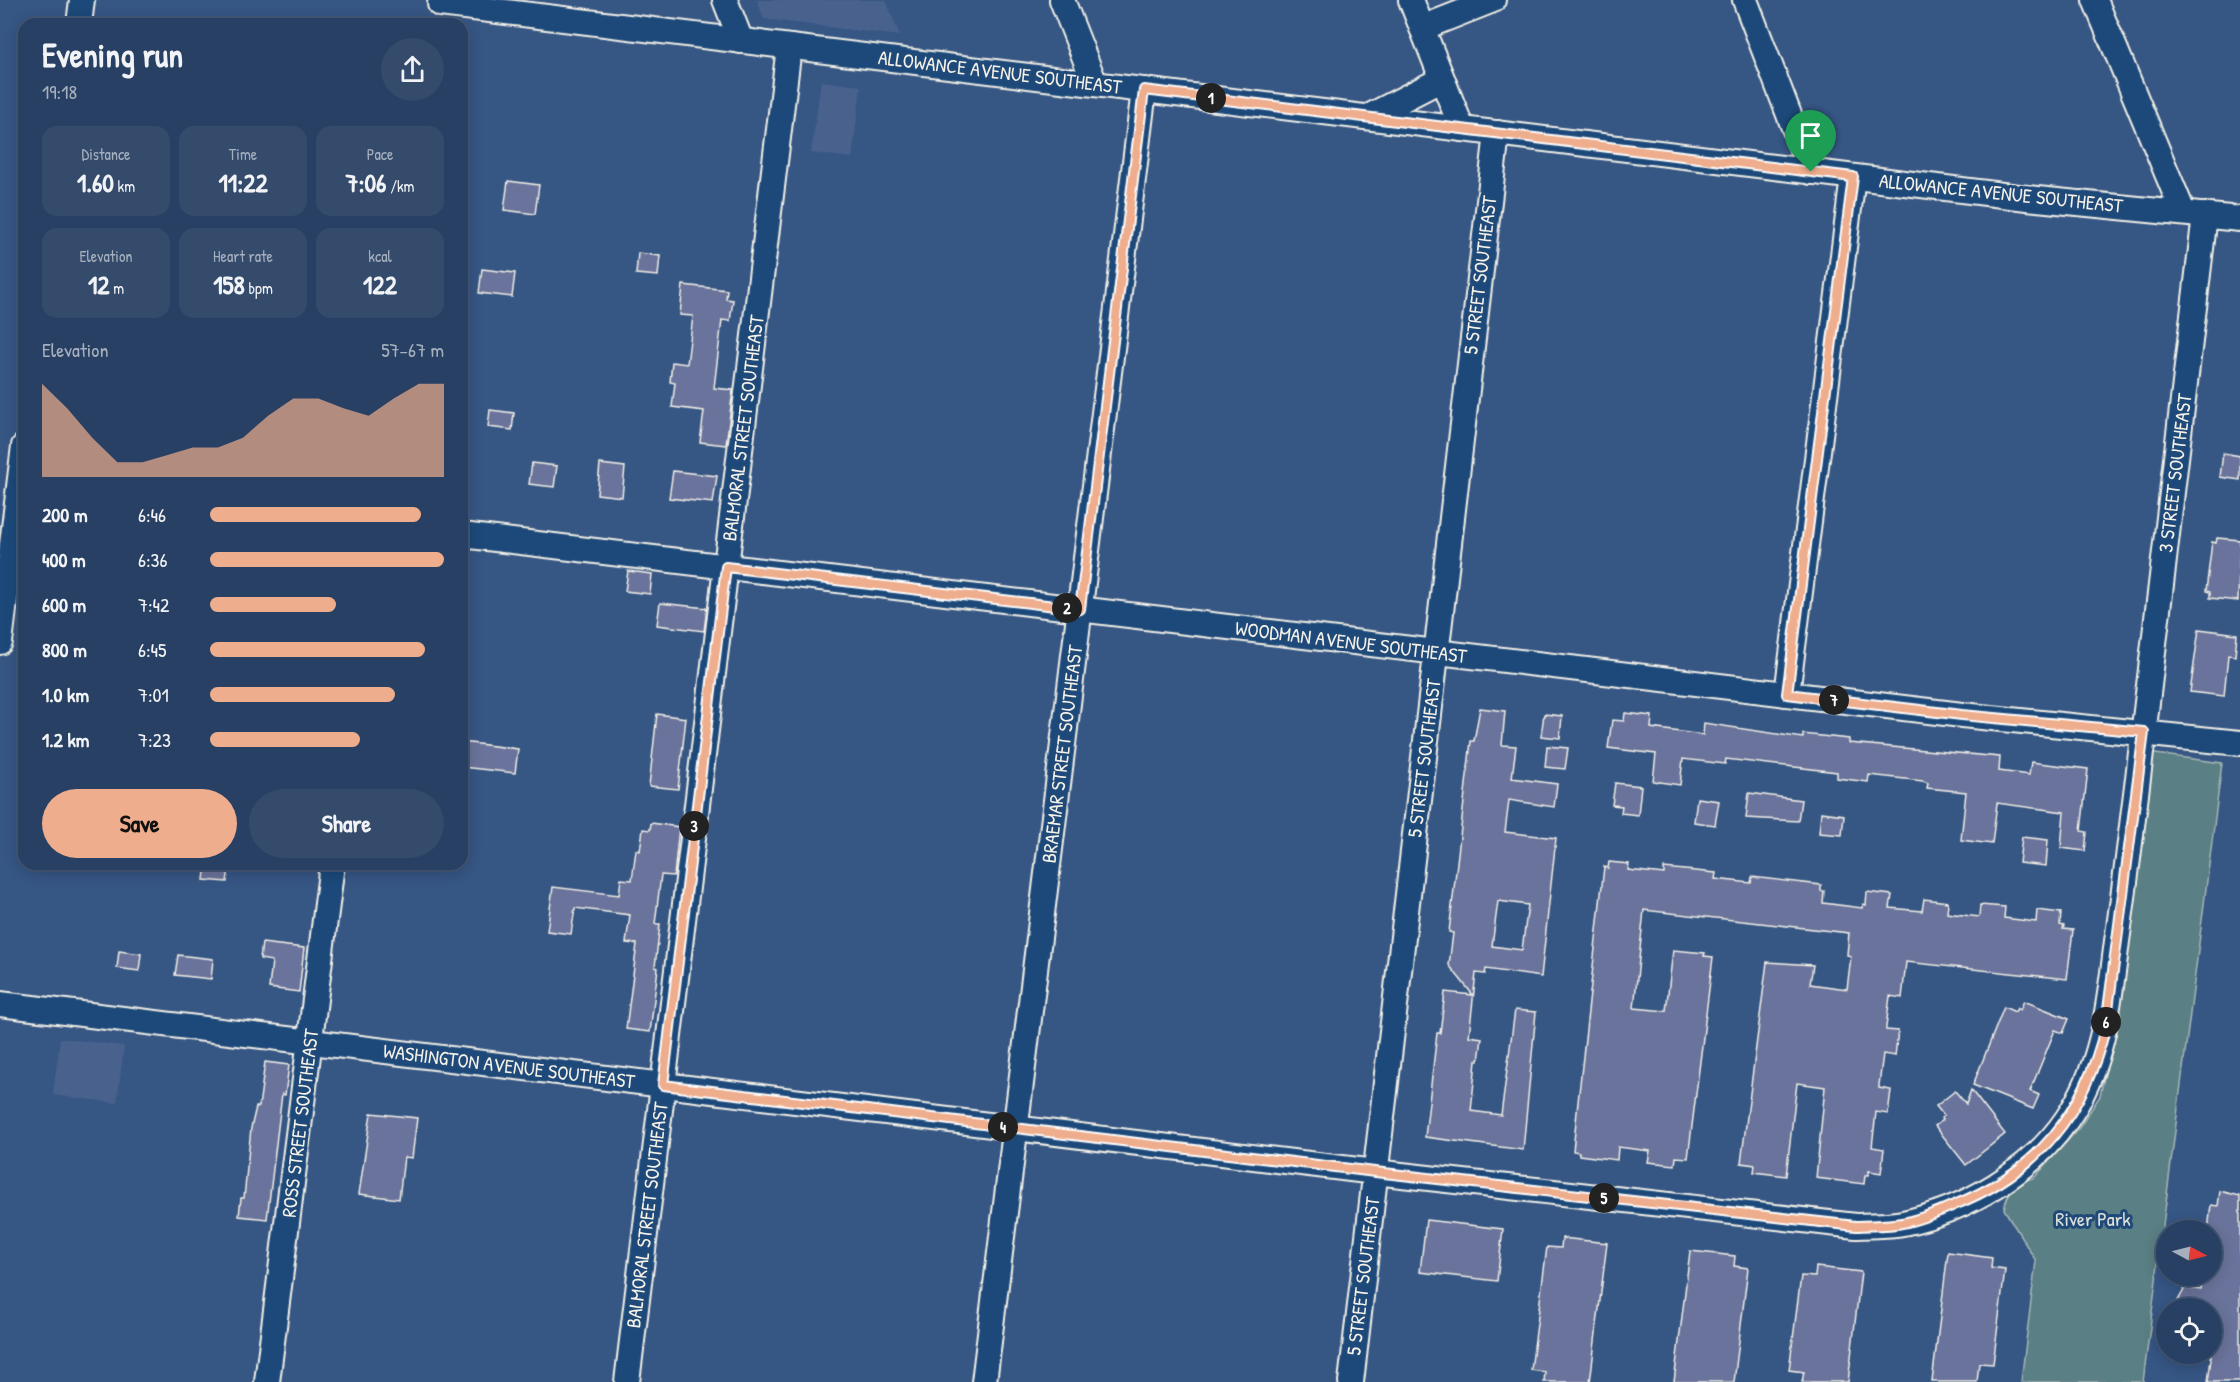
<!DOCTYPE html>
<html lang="en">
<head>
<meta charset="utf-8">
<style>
	body { margin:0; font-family:"Patrick Hand",sans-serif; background:#344b6c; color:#f1f3f6; height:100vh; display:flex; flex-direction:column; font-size:22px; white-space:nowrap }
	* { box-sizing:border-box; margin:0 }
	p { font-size:20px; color:#a5afbe }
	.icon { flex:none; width:33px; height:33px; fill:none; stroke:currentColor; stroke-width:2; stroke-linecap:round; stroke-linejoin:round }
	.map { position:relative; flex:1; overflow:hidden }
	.panel { position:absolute; left:18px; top:18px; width:450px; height:852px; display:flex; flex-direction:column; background:#284063; border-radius:18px; box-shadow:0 3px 15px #0003,0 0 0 2px #445978 }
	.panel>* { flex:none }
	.needle { width:39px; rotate:97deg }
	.fabs { position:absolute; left:2156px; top:1220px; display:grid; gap:12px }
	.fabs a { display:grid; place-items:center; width:66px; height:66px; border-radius:50%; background:#284063; box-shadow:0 3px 15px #0003,0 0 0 2px #445978; font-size:30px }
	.pin { position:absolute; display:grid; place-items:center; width:51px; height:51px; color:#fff; margin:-62px -26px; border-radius:50% 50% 50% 0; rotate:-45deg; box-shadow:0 0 6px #0007 }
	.pin .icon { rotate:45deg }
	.km { position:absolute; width:30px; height:30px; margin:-15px; border-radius:50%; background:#222; color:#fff; font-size:16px; line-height:30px; text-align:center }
	.round { display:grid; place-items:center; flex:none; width:63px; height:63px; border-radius:32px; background:#344b6c }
	.head { display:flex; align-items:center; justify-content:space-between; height:102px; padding:0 24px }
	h1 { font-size:33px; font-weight:700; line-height:45px }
	.figures { display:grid; grid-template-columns:repeat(3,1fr); gap:9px; height:102px; padding:6px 24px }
	.figures div { display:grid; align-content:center; border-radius:15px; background:#344b6c; text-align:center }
	.figures b { font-size:26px; font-weight:700 }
	.figures small { font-size:16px; font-weight:400 }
	.figures p { font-size:16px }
	.chart { height:168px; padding:12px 24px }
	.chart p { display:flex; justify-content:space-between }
	.chart svg { width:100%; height:108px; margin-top:6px; fill:#eead8d; opacity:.7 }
	.action { display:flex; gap:12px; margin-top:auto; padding:12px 24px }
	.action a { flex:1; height:69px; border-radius:36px; background:#eead8d; color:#111; font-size:24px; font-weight:700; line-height:69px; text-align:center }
	.action a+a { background:#344b6c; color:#f1f3f6 }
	ul { padding:0 24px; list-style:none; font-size:20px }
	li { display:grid; grid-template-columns:96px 72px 1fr; align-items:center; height:45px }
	li i { height:15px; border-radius:8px; background:#eead8d }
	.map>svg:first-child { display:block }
	.built { fill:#49628d }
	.green { fill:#5a7f84; stroke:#a7b8b6; stroke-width:1.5 }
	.building { fill:#6a739b; stroke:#f4f1e8; stroke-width:1.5; fill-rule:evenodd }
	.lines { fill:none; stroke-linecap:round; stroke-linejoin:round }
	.minor-casing { stroke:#f4f1e8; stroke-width:28 }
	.minor { stroke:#1f4a7a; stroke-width:24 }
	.route-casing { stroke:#fff; stroke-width:12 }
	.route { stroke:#eead8d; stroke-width:8 }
	.labels { text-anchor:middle; stroke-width:6; stroke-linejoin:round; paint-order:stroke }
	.street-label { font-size:20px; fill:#f4f1e8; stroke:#1f4a7a }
	.park-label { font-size:20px; fill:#dde0d9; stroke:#1f4a7a }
</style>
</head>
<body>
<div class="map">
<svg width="2240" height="1382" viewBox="0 0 2240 1382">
	<rect width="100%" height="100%" fill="#365684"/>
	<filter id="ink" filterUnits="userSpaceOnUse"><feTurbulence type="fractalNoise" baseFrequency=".0167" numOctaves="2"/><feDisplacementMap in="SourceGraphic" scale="12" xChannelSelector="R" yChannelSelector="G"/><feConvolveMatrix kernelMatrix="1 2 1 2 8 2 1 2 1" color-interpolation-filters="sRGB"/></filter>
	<g filter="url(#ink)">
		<g class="built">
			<polygon points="757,0 886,0 900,36 764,19"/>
			<polygon points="821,81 861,86 852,158 811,153"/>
			<polygon points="60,1038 124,1046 117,1103 53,1095"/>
		</g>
		<path class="green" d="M2148,753L2222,763L2143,1382H2021L2036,1261L2004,1209C2007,1192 2017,1180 2034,1178L2079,1128L2100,1096L2109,1055Z"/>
		<g class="building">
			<polygon points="508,181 539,185 535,214 504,210"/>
			<polygon points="638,253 660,256 658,276 636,274"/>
			<polygon points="482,269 515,273 512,297 479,293"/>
			<polygon points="683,285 727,290 726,299 733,300 730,321 722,320 714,388 733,390 726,445 700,442 704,411 672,407 675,383 670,382 672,362 687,364 693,316 680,315"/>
			<polygon points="490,410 514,413 512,430 488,427"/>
			<polygon points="2223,453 2240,456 2240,480 2220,477"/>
			<polygon points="532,463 557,466 554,487 529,484"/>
			<polygon points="600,464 625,467 622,497 597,494"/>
			<polygon points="673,471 717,476 713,503 669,498"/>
			<polygon points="2217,538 2240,540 2238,601 2210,598 2210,592 2206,591 2212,542 2216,543"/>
			<polygon points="628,571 652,574 650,594 625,591"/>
			<polygon points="660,603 707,608 704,631 657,625"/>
			<polygon points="2199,629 2237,634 2235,656 2228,655 2224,696 2190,692"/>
			<path d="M1480,708L1505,711L1502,745L1516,746L1512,778L1557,784L1554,807L1509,800L1505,832L1556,838L1541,977L1486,969L1485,974L1476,973L1469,1036L1482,1038L1479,1061H1476L1471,1111L1501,1115L1515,1010L1536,1012L1523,1150L1425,1137L1437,1033H1440L1445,992L1473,995L1449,965L1453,933L1449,932L1471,741H1474ZM1498,901L1528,905L1522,950L1492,946Z"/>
			<polygon points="1625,713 1652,716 1651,728 1703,735 1704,723 1803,738 1803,734 1849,739 1849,743 2000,757 1999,771 2029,775 2031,762 2088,769 2081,831 2087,832 2085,851 2061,848 2064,812 1997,803 1992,844 1961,840 1966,792 1927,788 1928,783 1923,781 1869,775 1868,782 1837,778 1837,772 1726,759 1725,764 1683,759 1680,785 1653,781 1656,754 1608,748 1612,720 1624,721"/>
			<polygon points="657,714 686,718 678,789 649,786"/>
			<polygon points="1544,714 1562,716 1560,738 1541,736"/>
			<polygon points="462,742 518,749 515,773 462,767"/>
			<polygon points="1547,746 1568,748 1565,769 1545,767"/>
			<polygon points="1615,783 1641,786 1638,815 1621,813 1622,806 1612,805"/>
			<polygon points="1749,793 1801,800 1798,821 1746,818"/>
			<polygon points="1697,798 1719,801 1715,825 1694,822"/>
			<polygon points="1821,812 1844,815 1842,835 1819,833"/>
			<polygon points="651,823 679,827 674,876 661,875 655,924 660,924 655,967 658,968 650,1032 626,1029 637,944 626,943 630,915 575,908 571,934 547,931 553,887 619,895 621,879 632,880 636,850 640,851 643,829 650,830"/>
			<polygon points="2022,837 2048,840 2046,866 2019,863"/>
			<polygon points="1609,862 1629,864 1628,870 1664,874 1664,868 1716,873 1715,879 1751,883 1752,877 1821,885 1821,891 1824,891 1823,903 1862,908 1863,904 1866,905 1867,892 1892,895 1890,908 1922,911 1924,899 1948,902 1947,913 1979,917 1980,905 2005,907 2004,918 2036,922 2037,910 2061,913 2060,925 2064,926 2063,929 2073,930 2067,979 1906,962 1902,998 1890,996 1886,1027 1886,1030 1898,1031 1895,1056 1883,1054 1879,1085 1879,1088 1891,1090 1888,1114 1876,1112 1872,1147 1884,1149 1881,1173 1869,1171 1869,1175 1865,1175 1864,1184 1816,1178 1825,1087 1797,1083 1786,1176 1754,1172 1755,1165 1741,1163 1767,962 1813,965 1810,984 1847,989 1851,956 1847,955 1849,933 1644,910 1634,1008 1666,1011 1673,950 1705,953 1704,956 1713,957 1688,1158 1676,1157 1675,1165 1648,1162 1650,1151 1618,1147 1617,1160 1579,1155 1579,1152 1573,1151 1578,1102 1604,867 1608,868"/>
			<polygon points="206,864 229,867 227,882 204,880"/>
			<polygon points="262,943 304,948 299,992 269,988 272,961 260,959"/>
			<polygon points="119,951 141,954 139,971 117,968"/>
			<polygon points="178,955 213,959 211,979 175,975"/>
			<polygon points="2024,1001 2069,1019 2063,1033 2055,1030 2030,1091 2039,1095 2033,1109 1973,1085 2004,1007 2015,1012 2017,1008 2020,1010"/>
			<polygon points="265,1062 289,1065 285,1095 282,1094 267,1219 239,1216 241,1198 244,1198 251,1128 256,1107 259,1107"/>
			<polygon points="1971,1090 2005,1134 1966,1165 1935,1126 1943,1120 1941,1118 1944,1116 1936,1106 1955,1091 1966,1104"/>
			<polygon points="371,1113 417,1118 412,1158 404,1157 399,1199 359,1194"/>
			<polygon points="2220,1191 2240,1196 2240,1382 2208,1382 2211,1359 2211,1308 2174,1308 2185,1288 2201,1290 2203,1275 2211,1275 2211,1230 2208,1230 2211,1205 2218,1206"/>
			<polygon points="1426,1220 1503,1229 1497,1281 1420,1272"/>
			<polygon points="1562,1238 1607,1243 1590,1382 1544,1382 1545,1372 1531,1370 1547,1247 1561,1248"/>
			<polygon points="1690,1251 1735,1256 1734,1266 1748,1268 1734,1382 1674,1382"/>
			<polygon points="1948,1252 1992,1258 1991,1268 2005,1270 1993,1364 1979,1363 1977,1382 1932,1382"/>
			<polygon points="1816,1267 1861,1272 1848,1382 1802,1382 1804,1372 1789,1370 1801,1276 1815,1277"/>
		</g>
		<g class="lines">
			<defs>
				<g id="minor">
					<polyline points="725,0 741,41"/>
					<polyline points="1062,0 1095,84"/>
					<polyline points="1411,0 1462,129"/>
					<polyline points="1745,0 1811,172"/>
					<polyline points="2095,0 2183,212"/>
					<polyline points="440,4 2027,198 2240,219"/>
					<polyline points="79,24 82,0"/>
					<polyline points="1422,28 1493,0"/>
					<polyline points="1368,117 1442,79"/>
					<polyline points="462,535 1962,715 2240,743"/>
					<polyline points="0,642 24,446"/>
					<polyline points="1787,694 1853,177"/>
					<path d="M0,1004L1375,1172L1856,1226C1871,1225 1888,1226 1903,1223C1966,1210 2031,1172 2067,1119C2104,1065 2109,1004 2117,941C2125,887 2131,832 2138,778C2161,590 2183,402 2205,215"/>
					<polyline points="267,1382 332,864"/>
					<polyline points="627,1382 789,47"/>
					<polyline points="984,1382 1144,90"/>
					<polyline points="1351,1382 1497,133"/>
				</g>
			</defs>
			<use href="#minor" class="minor-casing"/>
			<use href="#minor" class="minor"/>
		</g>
	</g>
	<g class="lines" filter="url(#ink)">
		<defs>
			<path id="route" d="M1144,90L1853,177L1787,694L1962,715L2144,732L2106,1025C2085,1113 2038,1172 1954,1205C1938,1212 1919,1220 1902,1223C1887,1226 1871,1225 1856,1226L1375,1172L663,1085L726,567L1080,609Z"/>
		</defs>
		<use href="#route" class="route-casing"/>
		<use href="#route" class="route"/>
	</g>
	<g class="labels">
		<g class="street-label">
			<text transform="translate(1000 72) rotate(7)" y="7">ALLOWANCE AVENUE SOUTHEAST</text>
			<text transform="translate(2001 193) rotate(6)" y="7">ALLOWANCE AVENUE SOUTHEAST</text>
			<text transform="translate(1480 275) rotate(-83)" y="7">5 STREET SOUTHEAST</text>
			<text transform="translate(743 428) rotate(-83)" y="7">BALMORAL STREET SOUTHEAST</text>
			<text transform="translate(2175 473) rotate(-83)" y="7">3 STREET SOUTHEAST</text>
			<text transform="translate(1351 642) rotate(7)" y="7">WOODMAN AVENUE SOUTHEAST</text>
			<text transform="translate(1062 754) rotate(-83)" y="7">BRAEMAR STREET SOUTHEAST</text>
			<text transform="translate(1424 758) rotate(-83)" y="7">5 STREET SOUTHEAST</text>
			<text transform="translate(509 1066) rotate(7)" y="7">WASHINGTON AVENUE SOUTHEAST</text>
			<text transform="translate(300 1123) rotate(-83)" y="7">ROSS STREET SOUTHEAST</text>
			<text transform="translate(647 1215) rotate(-83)" y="7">BALMORAL STREET SOUTHEAST</text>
			<text transform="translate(1363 1276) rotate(-83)" y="7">5 STREET SOUTHEAST</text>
		</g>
		<g class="park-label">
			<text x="2093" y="1226">River Park</text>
		</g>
	</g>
</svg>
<div class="fabs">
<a><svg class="needle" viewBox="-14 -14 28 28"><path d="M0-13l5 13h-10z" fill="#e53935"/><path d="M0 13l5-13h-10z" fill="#a5afbe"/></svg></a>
<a><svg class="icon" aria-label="locate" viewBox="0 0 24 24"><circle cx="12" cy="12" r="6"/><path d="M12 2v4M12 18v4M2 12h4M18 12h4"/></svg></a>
</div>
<div class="pin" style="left:1811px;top:172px;background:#1e9e55"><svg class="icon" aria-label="arrive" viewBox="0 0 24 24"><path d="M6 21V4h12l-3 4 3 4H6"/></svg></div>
<b class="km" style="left:1211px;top:98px">1</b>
<b class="km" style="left:1067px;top:608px">2</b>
<b class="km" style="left:694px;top:826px">3</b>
<b class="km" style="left:1003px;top:1127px">4</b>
<b class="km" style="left:1604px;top:1198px">5</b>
<b class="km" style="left:2106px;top:1022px">6</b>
<b class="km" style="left:1834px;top:700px">7</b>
<section class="panel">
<div class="head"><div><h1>Evening run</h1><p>19:18</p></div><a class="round"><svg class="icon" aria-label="share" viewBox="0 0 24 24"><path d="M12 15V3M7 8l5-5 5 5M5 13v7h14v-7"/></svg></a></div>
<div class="figures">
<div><p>Distance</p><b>1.60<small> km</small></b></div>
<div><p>Time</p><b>11:22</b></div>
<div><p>Pace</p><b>7:06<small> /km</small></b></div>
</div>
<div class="figures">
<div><p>Elevation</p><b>12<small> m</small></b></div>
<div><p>Heart rate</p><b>158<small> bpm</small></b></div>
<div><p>kcal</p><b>122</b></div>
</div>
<div class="chart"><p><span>Elevation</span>57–67 m</p>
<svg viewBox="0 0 160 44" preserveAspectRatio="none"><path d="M0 44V6L10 16L20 28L30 38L40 38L50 35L60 32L70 32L80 28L90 19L100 12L110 12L120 16L130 19L140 12L150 6L160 6V44z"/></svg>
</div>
<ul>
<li><b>200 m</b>6:46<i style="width:90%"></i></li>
<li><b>400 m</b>6:36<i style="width:100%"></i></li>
<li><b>600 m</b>7:42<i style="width:54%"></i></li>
<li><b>800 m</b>6:45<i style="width:92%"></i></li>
<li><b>1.0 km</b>7:01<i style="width:79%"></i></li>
<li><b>1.2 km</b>7:23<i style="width:64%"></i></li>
</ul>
<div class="action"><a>Save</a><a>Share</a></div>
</section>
</div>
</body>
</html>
